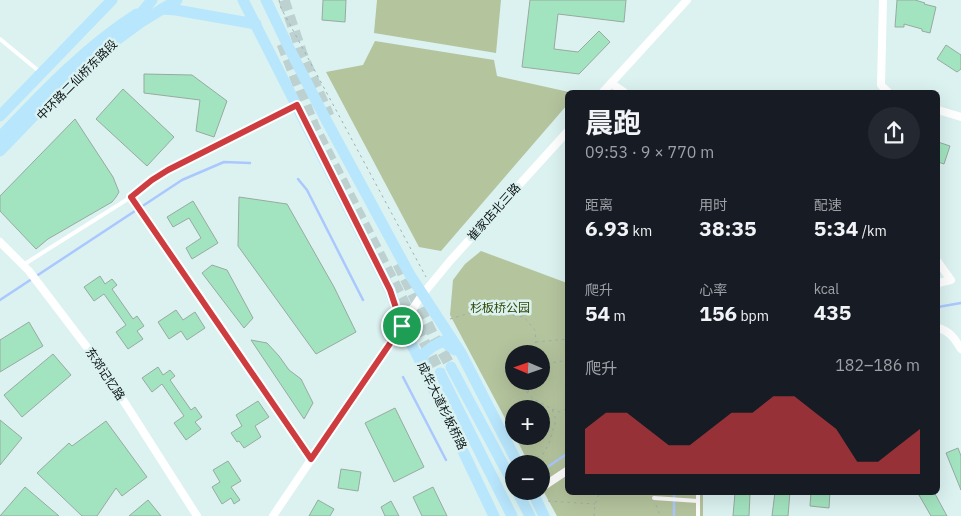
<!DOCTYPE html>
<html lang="zh">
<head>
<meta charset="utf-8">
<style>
	body { margin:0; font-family:"IBM Plex Sans","Noto Sans SC",sans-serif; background:#242831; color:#f1f3f6; height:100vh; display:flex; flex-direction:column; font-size:19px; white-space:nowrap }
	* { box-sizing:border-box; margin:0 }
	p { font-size:16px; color:#9ea1a6 }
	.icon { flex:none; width:28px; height:28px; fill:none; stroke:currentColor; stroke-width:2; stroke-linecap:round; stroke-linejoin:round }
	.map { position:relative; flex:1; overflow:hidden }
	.sheet { position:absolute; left:565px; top:90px; width:375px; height:405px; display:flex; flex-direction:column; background:#171b24; border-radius:8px; box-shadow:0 5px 20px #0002 }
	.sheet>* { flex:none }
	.needle { width:32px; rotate:272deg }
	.tools { position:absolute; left:505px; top:345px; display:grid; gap:10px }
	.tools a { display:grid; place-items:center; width:45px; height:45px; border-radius:50%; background:#171b24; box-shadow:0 5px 20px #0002; font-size:25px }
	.pin { position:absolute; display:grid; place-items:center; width:42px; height:42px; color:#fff; margin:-21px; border:2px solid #fff; border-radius:50%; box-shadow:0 1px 5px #0007 }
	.round { display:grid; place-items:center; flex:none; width:52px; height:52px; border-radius:26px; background:#242831 }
	.overview { display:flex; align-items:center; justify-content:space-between; height:85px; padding:0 20px }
	h1 { font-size:28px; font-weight:700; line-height:38px }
	.metrics { display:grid; grid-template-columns:repeat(3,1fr); gap:8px; height:85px; padding:5px 20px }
	.metrics div { display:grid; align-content:center }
	.metrics b { font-size:21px; font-weight:700 }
	.metrics small { font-size:14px; font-weight:400 }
	.metrics p { font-size:14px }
	.chart { height:140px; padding:10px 20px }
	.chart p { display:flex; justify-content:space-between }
	.chart svg { width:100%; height:90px; margin-top:5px; fill:#cd3d40; opacity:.7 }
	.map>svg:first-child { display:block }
	.green { fill:#b4c49d; fill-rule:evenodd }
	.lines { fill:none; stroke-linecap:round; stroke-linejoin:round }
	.stream { stroke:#abc8fe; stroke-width:2.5 }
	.building { fill:#a3e4c0; stroke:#98aaa0 }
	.primary-tunnel { stroke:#bcd1d0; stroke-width:11; stroke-dasharray:11 5.5; stroke-linecap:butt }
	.path { stroke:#9dafae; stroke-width:1; stroke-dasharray:2.5 4; stroke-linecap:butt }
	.service { stroke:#fff; stroke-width:4 }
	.minor { stroke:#fff; stroke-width:8 }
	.primary { stroke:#b8e6fc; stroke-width:11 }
	.route-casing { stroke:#fff; stroke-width:10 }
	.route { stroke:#cd3d40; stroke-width:6 }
	.labels { text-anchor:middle; stroke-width:5; stroke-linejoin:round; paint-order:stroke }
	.street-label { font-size:12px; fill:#0c1414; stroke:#dbf2f1 }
	.park-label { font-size:12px; fill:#334705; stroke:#dbf2f1 }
</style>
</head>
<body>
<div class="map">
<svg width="961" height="516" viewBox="0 0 961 516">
	<rect width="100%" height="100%" fill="#dbf2f1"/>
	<g class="green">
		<polygon points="377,0 501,0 496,53 374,33"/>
		<polygon points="375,41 494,60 497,76 569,92 568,92 567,105 441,251 419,247 326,72 363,65"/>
		<path d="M481,251L567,283L568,492L703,493V516H557L541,487V464H529L515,436H541V409H514V435L450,315L453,280L465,264ZM514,354H541V381H514Z"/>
	</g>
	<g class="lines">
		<g class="stream">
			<polyline points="298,179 307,190 363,300"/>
			<polyline points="0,300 182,180 224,162 250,163"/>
			<polyline points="938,307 961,303"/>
			<polyline points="403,377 446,460"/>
			<polyline points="549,466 568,453"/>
			<polyline points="674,516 674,492"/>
		</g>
	</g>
	<g class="building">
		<polygon points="323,0 346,0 345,22 322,20"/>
		<polygon points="530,0 626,0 624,22 558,14 554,49 578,52 599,31 610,42 579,74 522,67"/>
		<polygon points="897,0 915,0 925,3 924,4 936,7 930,33 922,31 922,29 904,24 904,27 895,27"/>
		<polygon points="946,45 961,55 961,69 957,72 937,59"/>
		<polygon points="144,74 192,75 227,101 214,137 196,131 200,100 144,93"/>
		<polygon points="123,89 174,137 147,166 96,119"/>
		<polygon points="75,119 113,177 119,192 116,197 112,202 48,239 36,249 0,211 0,196"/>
		<polygon points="938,142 950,146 944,164 938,162"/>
		<polygon points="239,197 287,204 334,287 356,332 316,354 238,246"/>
		<polygon points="193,201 218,243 192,259 186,248 201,238 189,218 173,227 167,217"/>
		<polygon points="212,265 227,270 253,318 244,328 202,273"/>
		<polygon points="100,276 105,284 112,279 117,285 112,289 133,319 137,316 144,326 137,331 143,339 128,349 116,332 126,325 104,294 94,301 84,287"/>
		<polygon points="176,310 183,320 195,312 205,328 187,340 181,331 169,339 158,322"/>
		<polygon points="29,322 43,346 0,372 0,340"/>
		<polygon points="251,340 267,343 279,356 289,370 301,379 313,403 304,419"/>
		<polygon points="53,354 71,375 22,417 4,395"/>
		<polygon points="158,367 163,375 170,370 175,376 170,380 191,410 195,407 202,417 195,422 201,429 186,440 174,423 184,416 162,384 152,392 142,378"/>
		<polygon points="258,401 269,417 255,426 261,437 244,448 239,441 237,442 231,433 242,426 236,415"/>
		<polygon points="395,408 424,467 394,482 365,423"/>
		<polygon points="0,420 22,438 0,465"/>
		<polygon points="106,421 147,477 122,496 116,488 97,516 82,516 37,473 69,443 72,446"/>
		<polygon points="958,448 961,456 961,490 946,453"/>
		<polygon points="228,461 241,481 231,487 240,500 234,504 231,498 222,504 212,487 220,482 213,470"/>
		<polygon points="341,469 361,472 358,491 338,488"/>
		<polygon points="25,487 59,516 0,516"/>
		<polygon points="433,487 447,516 422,516 413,497"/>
		<polygon points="775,492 790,492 788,516 772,516"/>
		<polygon points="811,492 830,492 829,508 810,506"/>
		<polygon points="923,492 934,492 947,516 931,516 919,495"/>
		<polygon points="735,493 750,494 749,516 733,516"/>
		<polygon points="148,500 161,516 129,516"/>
		<polygon points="318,500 334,509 330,516 309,516"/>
		<polygon points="391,501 399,516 385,516 381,507"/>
	</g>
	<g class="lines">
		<g class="primary-tunnel">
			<polyline points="284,0 302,54 329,116"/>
			<polyline points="282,44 314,126 440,373"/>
			<polyline points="398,264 433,335 451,367"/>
		</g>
		<g class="path">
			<polyline points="279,0 281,8 426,277"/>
			<polyline points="450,319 480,310 524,317 535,330 536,342 520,354"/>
			<polyline points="536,342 568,339"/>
			<polyline points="541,366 545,364 568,360"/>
			<polyline points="519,381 520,384 532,398 552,409 556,420 549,443 544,453 528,463"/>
			<polyline points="528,392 532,381"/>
			<polyline points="552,409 559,412 568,408"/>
			<polyline points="548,501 595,504"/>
			<polyline points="656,505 660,516"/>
			<polyline points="594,516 595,504 600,492"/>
		</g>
		<g class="service">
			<polyline points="0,39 40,72"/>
			<polyline points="23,265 131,197"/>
			<polyline points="654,498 698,501"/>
			<polyline points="698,516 698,492"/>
		</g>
		<g class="minor">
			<polyline points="883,0 881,85 888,92"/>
			<polyline points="611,83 624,92"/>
			<polyline points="603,92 687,0"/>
			<polyline points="297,105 168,170 152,180 131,197 311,459"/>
			<polyline points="938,110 961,117"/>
			<polyline points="0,242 29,271 102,367 197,516"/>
			<polyline points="938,262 951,280 938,283"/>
			<path d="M938,328C950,331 955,339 961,349"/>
			<polyline points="541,488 568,470"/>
			<polyline points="273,516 422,295 450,261 568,131"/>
		</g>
		<g class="primary">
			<polyline points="243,0 390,290 402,326 418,357 494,516"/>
			<polyline points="266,0 288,46 325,118 410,275 461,353 518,464"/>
			<polyline points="162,9 176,10 256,24"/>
			<polyline points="133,23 152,0"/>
			<polyline points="0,116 112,0"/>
			<path d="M0,137C42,93 85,47 137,14"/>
			<polyline points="0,151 84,64 141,22 177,0"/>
			<polyline points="425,367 422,355 432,347 443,341 455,350"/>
			<polyline points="451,367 514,485"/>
			<polyline points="440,373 512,516"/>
			<polyline points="517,491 530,516"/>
			<polyline points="532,491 544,516"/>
		</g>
	</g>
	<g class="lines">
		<defs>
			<polygon id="route" points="297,105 390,290 402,326 311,459 131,197 152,180 168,170"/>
		</defs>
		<use href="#route" class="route-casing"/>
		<use href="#route" class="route"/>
	</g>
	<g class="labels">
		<g class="street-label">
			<text transform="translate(77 80) rotate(-45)" y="4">中环路二仙桥东路段</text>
			<text transform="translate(494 212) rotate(-48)" y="4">崔家店北三路</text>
			<text transform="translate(105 374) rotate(56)" y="4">东郊记忆路</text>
			<text transform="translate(442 406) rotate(64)" y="4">成华大道杉板桥路</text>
		</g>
		<g class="park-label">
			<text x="500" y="312">杉板桥公园</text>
		</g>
	</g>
</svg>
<div class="tools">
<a><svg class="needle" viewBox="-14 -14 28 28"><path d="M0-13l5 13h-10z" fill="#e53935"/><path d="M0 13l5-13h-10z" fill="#9ea1a6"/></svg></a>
<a>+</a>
<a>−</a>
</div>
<div class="pin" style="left:402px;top:326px;background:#1e9e55"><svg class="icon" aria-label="arrive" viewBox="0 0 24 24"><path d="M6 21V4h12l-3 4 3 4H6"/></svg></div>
<section class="sheet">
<div class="overview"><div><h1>晨跑</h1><p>09:53 · 9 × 770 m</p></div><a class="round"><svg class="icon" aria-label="share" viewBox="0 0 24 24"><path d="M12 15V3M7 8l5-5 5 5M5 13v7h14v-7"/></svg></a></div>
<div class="metrics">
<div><p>距离</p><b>6.93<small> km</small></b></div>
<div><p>用时</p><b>38:35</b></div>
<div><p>配速</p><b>5:34<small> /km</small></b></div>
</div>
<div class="metrics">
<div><p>爬升</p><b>54<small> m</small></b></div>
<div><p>心率</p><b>156<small> bpm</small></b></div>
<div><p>kcal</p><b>435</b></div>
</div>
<div class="chart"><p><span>爬升</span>182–186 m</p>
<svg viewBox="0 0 160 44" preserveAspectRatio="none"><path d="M0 44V22L10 14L20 14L30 22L40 30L50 30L60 22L70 14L80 14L90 6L100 6L110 14L120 22L130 38L140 38L150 30L160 22V44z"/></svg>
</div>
</section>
</div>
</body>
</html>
